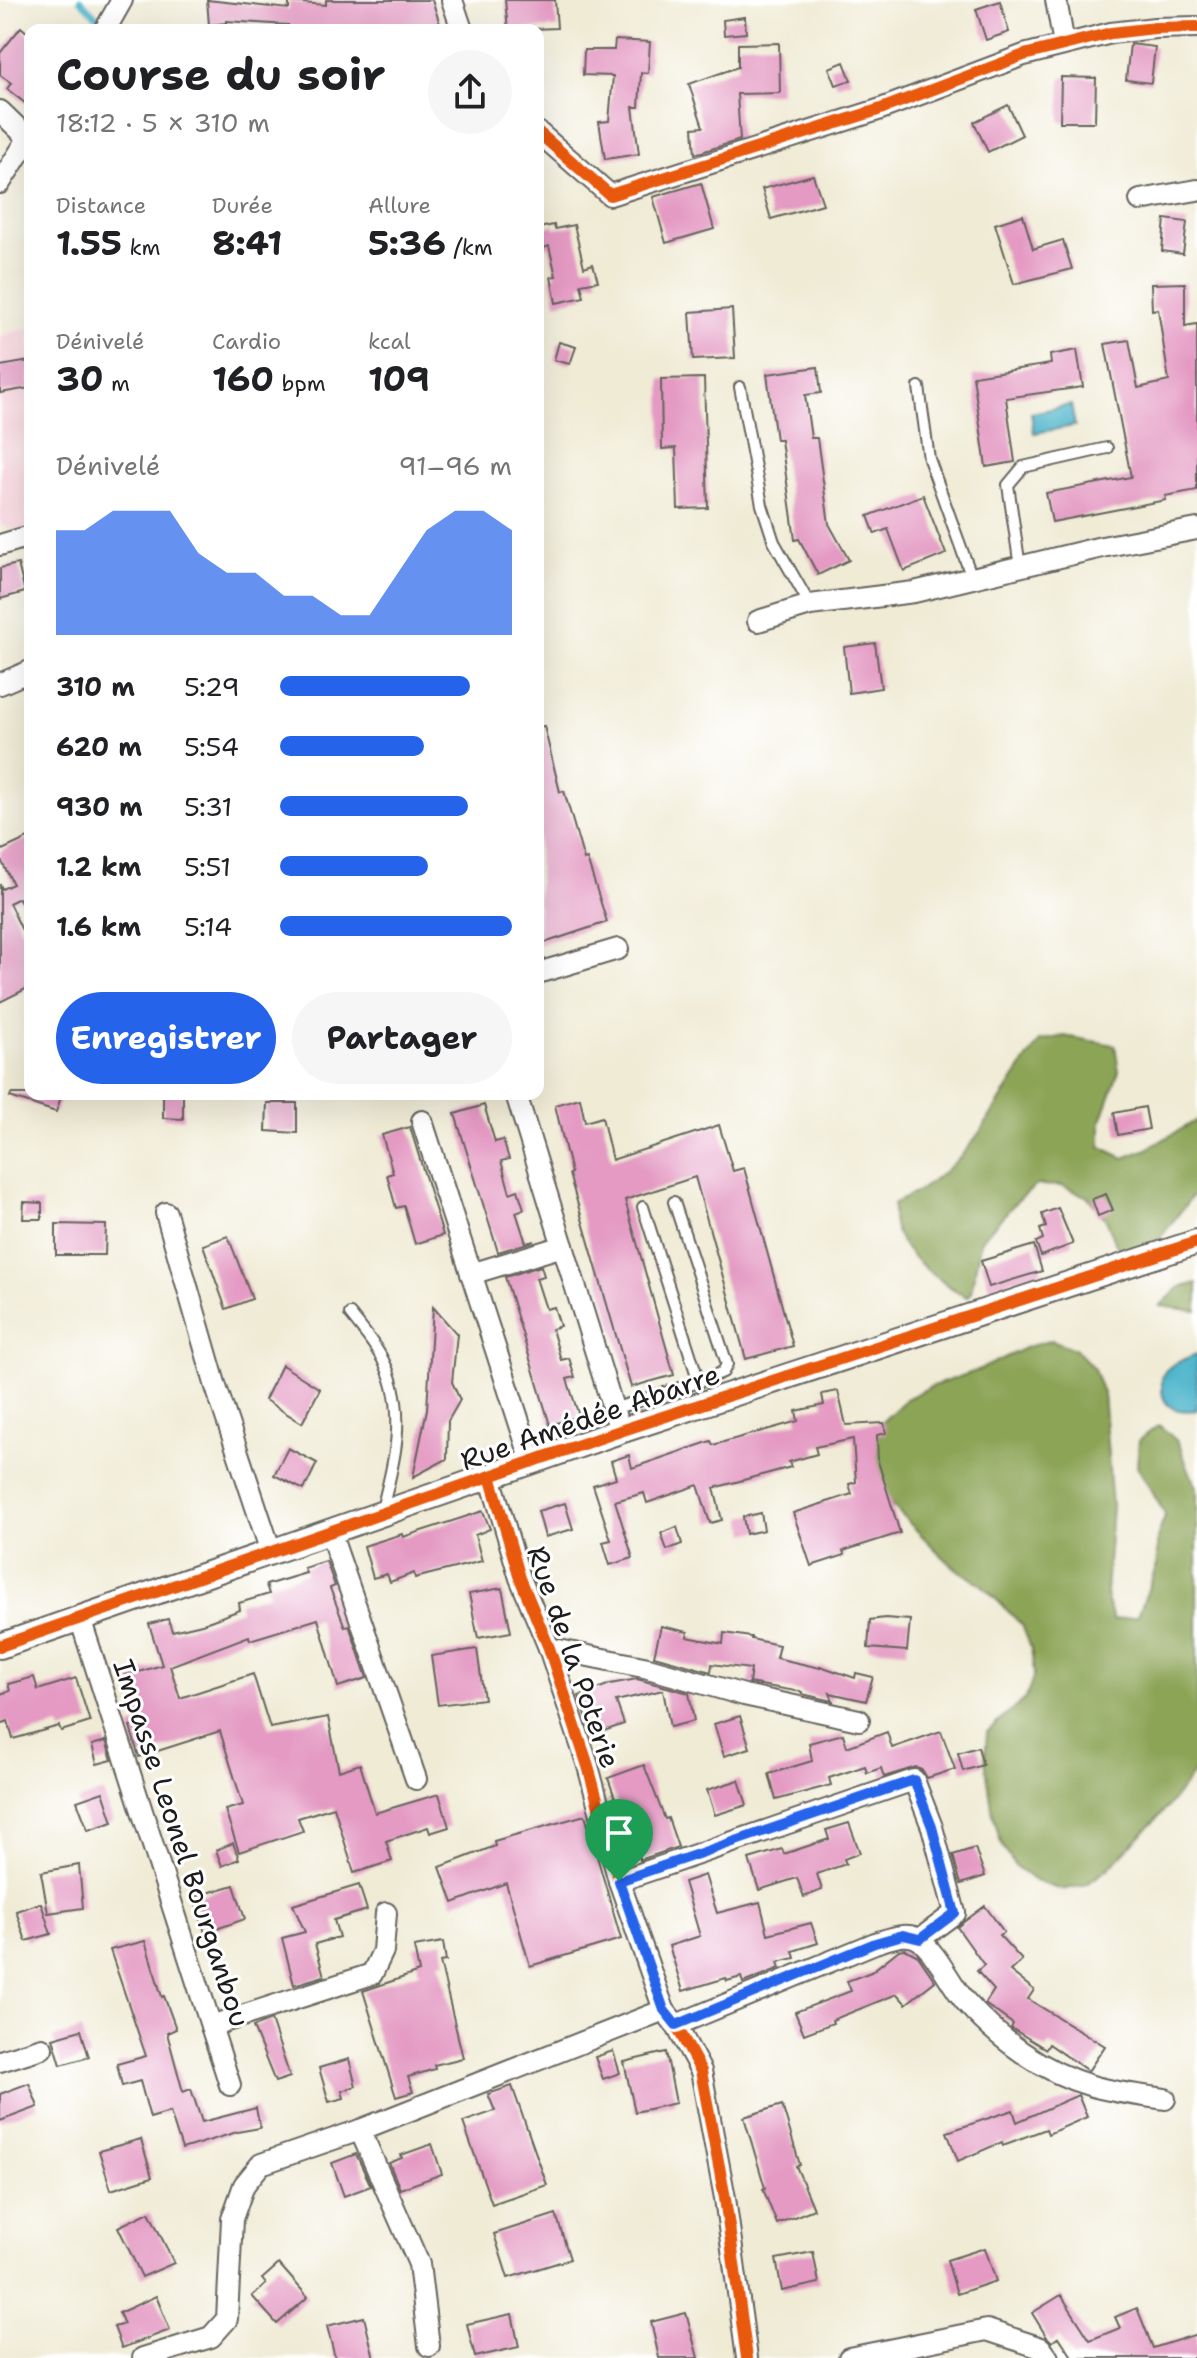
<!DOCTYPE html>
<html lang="fr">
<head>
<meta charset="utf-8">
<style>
	body { margin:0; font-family:"Shantell Sans",sans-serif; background:#f6f6f6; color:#202124; height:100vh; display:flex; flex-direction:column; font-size:30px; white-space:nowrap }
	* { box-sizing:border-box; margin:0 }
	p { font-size:26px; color:#757577 }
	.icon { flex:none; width:44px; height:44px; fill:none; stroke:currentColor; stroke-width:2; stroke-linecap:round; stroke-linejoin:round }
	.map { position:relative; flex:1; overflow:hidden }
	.drawer { position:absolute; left:24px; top:24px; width:520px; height:1076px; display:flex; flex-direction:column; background:#fff; border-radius:16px; box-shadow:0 8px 32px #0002 }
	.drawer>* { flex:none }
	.pin { position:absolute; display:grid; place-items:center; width:68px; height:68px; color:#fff; margin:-82px -34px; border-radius:50% 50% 50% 0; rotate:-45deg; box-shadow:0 0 8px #0007 }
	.pin .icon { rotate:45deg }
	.round { display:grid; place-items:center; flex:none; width:84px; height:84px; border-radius:42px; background:#f6f6f6 }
	.head { display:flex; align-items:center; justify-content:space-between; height:136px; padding:0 32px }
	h1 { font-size:44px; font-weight:700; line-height:60px }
	.figures { display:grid; grid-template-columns:repeat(3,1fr); gap:12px; height:136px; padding:8px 32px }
	.figures div { display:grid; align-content:center }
	.figures b { font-size:34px; font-weight:700 }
	.figures small { font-size:22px; font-weight:400 }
	.figures p { font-size:22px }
	.chart { height:224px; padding:16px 32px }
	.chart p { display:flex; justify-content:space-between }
	.chart svg { width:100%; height:144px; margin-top:8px; fill:#2563eb; opacity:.7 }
	.cta { display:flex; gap:16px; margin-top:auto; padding:16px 32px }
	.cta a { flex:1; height:92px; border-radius:48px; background:#2563eb; color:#fff; font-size:32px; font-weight:700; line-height:92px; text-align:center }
	.cta a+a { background:#f6f6f6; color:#202124 }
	ul { padding:0 32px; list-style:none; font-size:26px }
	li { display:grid; grid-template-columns:128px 96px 1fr; align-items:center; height:60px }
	li i { height:20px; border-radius:10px; background:#2563eb }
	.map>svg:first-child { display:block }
	.built { fill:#f6cfd8 }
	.forest { fill:#8ca456; stroke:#546039; stroke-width:2 }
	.water { fill:#4cb4cb; stroke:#346874; stroke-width:2 }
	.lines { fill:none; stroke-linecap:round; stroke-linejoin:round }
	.stream { stroke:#4cb4cb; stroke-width:6 }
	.building { fill:#e49ac3 }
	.service-casing { stroke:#66645d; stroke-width:14 }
	.minor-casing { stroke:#66645d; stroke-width:24 }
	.tertiary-casing { stroke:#66645d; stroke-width:28 }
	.service { stroke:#fff; stroke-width:10 }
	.minor { stroke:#fff; stroke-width:20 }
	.tertiary { stroke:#fff; stroke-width:24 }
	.cycleway-casing { stroke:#fff; stroke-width:17 }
	.cycleway { stroke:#e8590c; stroke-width:12 }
	.route-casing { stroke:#fff; stroke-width:16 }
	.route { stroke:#2563eb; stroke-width:10 }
	.labels { text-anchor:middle; stroke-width:6; stroke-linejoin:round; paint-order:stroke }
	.street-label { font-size:28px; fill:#1c1c1c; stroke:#fff }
</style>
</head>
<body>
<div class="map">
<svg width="1197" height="2358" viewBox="0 0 1197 2358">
	<rect width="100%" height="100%" fill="#fff"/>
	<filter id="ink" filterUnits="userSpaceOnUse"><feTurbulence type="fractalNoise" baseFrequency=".0125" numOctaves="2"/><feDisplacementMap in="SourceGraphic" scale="16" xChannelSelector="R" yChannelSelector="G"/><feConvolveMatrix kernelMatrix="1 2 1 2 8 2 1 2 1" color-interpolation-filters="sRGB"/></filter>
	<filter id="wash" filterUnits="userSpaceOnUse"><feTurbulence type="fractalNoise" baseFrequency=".006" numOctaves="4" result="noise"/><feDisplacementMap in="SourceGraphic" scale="32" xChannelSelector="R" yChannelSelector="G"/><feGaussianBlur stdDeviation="1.8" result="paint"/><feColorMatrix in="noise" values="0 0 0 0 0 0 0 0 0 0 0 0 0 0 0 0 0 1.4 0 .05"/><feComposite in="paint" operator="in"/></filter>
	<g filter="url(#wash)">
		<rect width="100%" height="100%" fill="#f0ebd5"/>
		<polygon class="built" points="30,327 30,528 22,531 0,525 0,336"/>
		<g class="forest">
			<path d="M1064,1036L1115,1045L1119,1071L1101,1121V1147L1124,1158L1147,1149L1197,1120V1190L1157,1242L1136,1261L1116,1245L1107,1221L1088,1197L1063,1186L1037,1185L1016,1202L981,1240L971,1292L967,1297C944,1285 902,1254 895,1229C892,1221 893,1212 893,1204C978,1165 988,1109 1040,1041Z"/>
			<polygon points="1197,1283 1197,1311 1160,1306 1179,1288"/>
			<polygon points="1052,1340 1077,1350 1094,1369 1103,1393 1112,1506 1106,1594 1113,1620 1138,1616 1157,1565 1157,1539 1165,1514 1137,1466 1139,1440 1159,1425 1178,1442 1197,1490 1197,1769 1166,1809 1109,1868 1087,1884 1062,1890 1035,1881 1014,1865 1001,1843 993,1815 985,1759 987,1732 1026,1698 1034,1674 1031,1648 1022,1625 981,1584 956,1569 936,1550 876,1489 861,1442 906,1399 930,1387 979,1370 1027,1347"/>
		</g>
		<g class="water">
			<polygon points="1071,405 1075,426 1034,433 1031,413"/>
			<path d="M1197,1354V1410C1178,1413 1161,1408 1162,1386C1162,1381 1161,1378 1164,1373C1169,1364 1187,1358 1197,1354Z"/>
		</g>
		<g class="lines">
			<polyline class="stream" points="80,0 105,25"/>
		</g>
		<g id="blocks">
			<g class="building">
				<polygon points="207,0 289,9 289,2 326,5 326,0 432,0 442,30 288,30 288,25 227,21 227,23 209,25"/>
				<polygon points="505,0 555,0 557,28 508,30"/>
				<polygon points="1000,1 1009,32 986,40 976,9"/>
				<polygon points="745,17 746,33 724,35 723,20"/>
				<polygon points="21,27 30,35 30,107 7,89 11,83 0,75 0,53"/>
				<polygon points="615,40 650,42 648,73 641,73 639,107 633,107 639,154 605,159 599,122 609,121 613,76 583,75 584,50 614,50"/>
				<polygon points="779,43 780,93 737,94 740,140 695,154 693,128 703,127 689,84 738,67 738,44"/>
				<polygon points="1130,44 1155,47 1151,83 1126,80"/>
				<polygon points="844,62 851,80 836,85 829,68"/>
				<polygon points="1061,77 1096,78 1095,122 1060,122"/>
				<polygon points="1008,105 1022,135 988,152 974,122"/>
				<polygon points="813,175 823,204 771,219 762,189"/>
				<polygon points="701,183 714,229 666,243 653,197"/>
				<polygon points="1023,215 1033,249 1063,240 1072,269 1014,284 995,224"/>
				<polygon points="1165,219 1187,222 1183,254 1162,251"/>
				<polygon points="554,225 555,229 574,225 584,267 593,264 598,281 581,284 584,297 556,303 551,277 556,276 549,246 544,248 539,228"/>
				<polygon points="1185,283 1185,326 1197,324 1197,490 1165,496 1166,500 1052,522 1046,493 1131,477 1105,344 1129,340 1138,388 1169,381 1158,309 1152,310 1151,284"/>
				<polygon points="732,309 735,358 693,360 690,312"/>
				<polygon points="559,342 576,347 570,364 554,360"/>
				<polygon points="1077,350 1083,387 1006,398 1015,462 986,467 973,376 1051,364 1050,355"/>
				<polygon points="30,361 30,388 0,393 0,366"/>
				<polygon points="818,367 821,393 805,395 811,438 817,438 829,524 849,560 818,575 799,539 795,540 781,440 776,440 767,374"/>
				<polygon points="704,378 708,508 678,509 676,448 662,449 661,379"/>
				<polygon points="923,495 946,554 904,571 888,529 875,534 868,516"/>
				<polygon points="18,564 25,592 0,599 0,568"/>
				<polygon points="875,643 881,688 849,693 844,647"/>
				<polygon points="544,726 560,792 564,791 584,860 587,859 607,922 538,945 538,727"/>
				<polygon points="30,837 30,920 19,898 9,903 30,947 30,987 0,1002 0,884 2,889 13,884 0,858 0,851"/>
				<polygon points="11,1094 62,1094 56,1112 10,1097"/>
				<polygon points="163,1094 183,1094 183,1119 163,1118"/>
				<polygon points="580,1098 585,1122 602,1117 612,1160 719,1125 733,1171 744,1168 793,1346 746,1359 695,1177 625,1200 674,1375 631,1387 569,1174 571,1173 555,1105"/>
				<polygon points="267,1103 297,1103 297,1133 266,1131"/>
				<polygon points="484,1105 495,1142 503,1140 509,1159 501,1161 510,1193 518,1190 524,1209 516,1212 526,1243 534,1241 498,1252 455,1114"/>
				<polygon points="1145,1107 1149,1129 1118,1135 1114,1113"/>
				<polygon points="410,1127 443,1235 415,1244 404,1206 396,1208 387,1175 393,1173 382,1135"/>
				<polygon points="1106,1194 1113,1210 1098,1216 1092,1199"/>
				<polygon points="24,1202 42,1203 42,1219 23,1219"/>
				<polygon points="1058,1208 1073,1244 1041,1256 1036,1242 1043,1239 1040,1229 1046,1227 1042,1214"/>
				<polygon points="56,1224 106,1225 105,1255 56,1255"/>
				<polygon points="228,1236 252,1299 226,1309 203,1245"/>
				<polygon points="1034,1245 1042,1271 989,1287 981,1261"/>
				<polygon points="541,1266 544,1276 536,1278 546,1309 554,1307 560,1326 552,1329 561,1360 569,1358 575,1377 567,1379 579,1416 550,1425 505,1277"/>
				<polygon points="433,1307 457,1334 452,1382 460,1400 448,1421 447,1459 413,1477 427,1409"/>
				<polygon points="282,1365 320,1389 302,1423 265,1400"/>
				<polygon points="838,1391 846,1425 884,1423 886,1433 877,1435 878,1461 900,1533 843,1551 845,1555 811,1566 793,1513 852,1494 849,1484 856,1482 853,1439 815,1447 817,1454 789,1462 791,1467 714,1488 722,1520 710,1523 698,1485 647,1503 644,1493 615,1501 633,1558 610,1565 603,1542 611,1540 593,1485 616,1478 611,1461 629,1455 632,1468 711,1441 713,1445 798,1421 796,1411 824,1405 822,1394"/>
				<polygon points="288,1448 317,1463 304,1490 274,1475"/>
				<polygon points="565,1503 573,1529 545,1537 538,1511"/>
				<polygon points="483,1511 490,1529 475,1535 482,1561 415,1578 414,1573 390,1582 387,1574 373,1578 364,1546 402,1534 403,1537"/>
				<polygon points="761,1513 764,1530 746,1534 743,1517"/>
				<polygon points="677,1527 682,1544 667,1550 661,1533"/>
				<polygon points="326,1561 335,1586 330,1588 345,1627 349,1625 367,1678 338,1687 318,1619 250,1640 249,1636 170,1666 180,1698 253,1674 270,1728 328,1717 339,1771 360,1764 375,1813 439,1794 449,1827 430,1833 428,1827 386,1841 392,1861 354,1873 334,1807 298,1818 303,1831 239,1852 225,1810 243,1805 220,1731 139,1757 130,1727 139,1724 125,1676 162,1665 149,1624 168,1619 172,1631 202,1624 240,1610 239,1603 269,1594 266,1585 306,1573 304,1568"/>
				<polygon points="502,1588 511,1632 478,1638 469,1594"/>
				<polygon points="885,1618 910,1620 907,1651 868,1648 870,1620"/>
				<polygon points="661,1626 688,1632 687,1637 723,1644 724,1633 751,1637 751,1639 779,1645 776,1658 820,1668 820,1666 855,1678 856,1673 873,1677 866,1701 830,1693 833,1701 802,1694 802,1692 749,1683 751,1669 712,1664 711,1672 654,1656"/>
				<polygon points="477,1649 484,1699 438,1705 431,1656"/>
				<polygon points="34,1677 38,1690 76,1678 90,1722 61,1731 59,1726 13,1739 8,1721 0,1724 0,1694 10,1691 8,1684"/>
				<polygon points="637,1679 689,1693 694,1721 670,1727 663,1690 616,1701 624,1724 593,1735 579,1696 610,1684"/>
				<polygon points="740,1716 750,1748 724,1756 714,1724"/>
				<polygon points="941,1731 955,1769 927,1778 923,1771 916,1767 884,1777 881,1768 867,1773 865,1766 829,1778 831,1785 776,1800 769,1774 812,1761 809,1743 843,1734 847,1747 887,1732 892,1748"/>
				<polygon points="106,1741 112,1760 97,1764 92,1745"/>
				<polygon points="978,1747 983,1765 963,1771 958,1753"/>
				<polygon points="644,1765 665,1819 668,1818 678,1847 640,1860 624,1811 620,1812 608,1778"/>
				<polygon points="739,1780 747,1805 715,1815 707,1790"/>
				<polygon points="103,1792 113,1822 88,1830 77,1801"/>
				<polygon points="585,1815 621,1939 530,1966 506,1883 453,1903 440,1867 495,1846 494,1841"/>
				<polygon points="849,1823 860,1853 844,1859 846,1864 817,1874 822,1890 804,1897 797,1878 759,1890 749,1859 782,1849 784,1854 829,1839 826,1830"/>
				<polygon points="233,1843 239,1859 222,1866 216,1850"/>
				<polygon points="975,1848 985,1876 961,1884 953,1855"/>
				<polygon points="79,1865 83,1908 48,1913 41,1872"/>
				<polygon points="705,1875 717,1913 760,1902 768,1934 811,1923 818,1943 793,1951 795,1958 778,1962 780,1968 743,1983 741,1977 727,1981 726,1978 683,1991 669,1946 700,1936 684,1882"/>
				<polygon points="234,1885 245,1919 205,1933 194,1897"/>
				<polygon points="359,1885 367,1910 334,1920 339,1937 315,1944 324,1976 294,1985 282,1938 305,1932 293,1905"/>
				<polygon points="41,1903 51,1934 26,1941 16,1911"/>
				<polygon points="985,1906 1004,1932 999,1935 1022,1960 1010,1971 1034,1990 1028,1999 1105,2046 1088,2071 1049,2044 1046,2049 1011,2028 1013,2024 985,2004 994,1990 977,1971 984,1965 957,1927"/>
				<polygon points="145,1941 162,1997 164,1996 176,2029 167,2033 183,2092 191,2089 202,2122 256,2108 260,2128 237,2132 182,2149 170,2112 150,2118 140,2081 122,2086 117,2064 146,2056 110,1950"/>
				<polygon points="443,1942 446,1961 440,1962 463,2058 434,2065 435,2069 408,2077 413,2092 396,2097 363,1991 419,1972 414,1947"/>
				<polygon points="905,1949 918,1956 935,1981 906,2004 897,1994 832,2020 833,2023 804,2034 795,2012 851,1991 847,1981 871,1972 899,1950"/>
				<polygon points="271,2020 290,2077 275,2082 253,2027"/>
				<polygon points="81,2030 89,2057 61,2065 53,2038"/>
				<polygon points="613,2051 620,2073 603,2079 595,2057"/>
				<polygon points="666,2052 676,2103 635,2112 624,2062"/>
				<polygon points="349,2059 356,2086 342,2091 344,2098 329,2102 319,2068"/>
				<polygon points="29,2083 38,2107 0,2121 0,2094"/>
				<polygon points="512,2086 547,2185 492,2204 463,2122 495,2111 488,2094"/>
				<polygon points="1078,2095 1087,2117 1048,2134 1046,2129 1003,2145 1002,2142 958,2161 947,2132 1013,2110 1017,2122"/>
				<polygon points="782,2105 800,2165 796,2166 814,2209 777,2224 763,2189 765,2188 744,2117"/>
				<polygon points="141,2139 152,2177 111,2190 99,2151"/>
				<polygon points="432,2144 442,2174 400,2189 389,2163 402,2158 401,2155"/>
				<polygon points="356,2154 371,2186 344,2196 332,2163"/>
				<polygon points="149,2212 174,2263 142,2277 118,2227"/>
				<polygon points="556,2214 570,2259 508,2278 494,2234"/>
				<polygon points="985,2248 996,2281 957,2294 947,2260"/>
				<polygon points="813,2252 819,2283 782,2291 776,2259"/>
				<polygon points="279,2264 308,2297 277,2324 252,2296 266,2284 262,2279"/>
				<polygon points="1061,2295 1090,2340 1120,2328 1115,2317 1137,2308 1153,2348 1197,2334 1197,2358 1073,2358 1059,2337 1052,2342 1046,2336 1032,2313"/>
				<polygon points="156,2296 170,2330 122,2348 114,2327 124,2324 119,2313"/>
				<polygon points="686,2313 698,2358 659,2358 651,2322"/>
				<polygon points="512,2314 519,2347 475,2357 467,2324"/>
				<polygon points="364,2317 374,2358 335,2358 327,2326"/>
			</g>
		</g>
	</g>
	<g filter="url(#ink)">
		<use href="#blocks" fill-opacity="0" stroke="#66645d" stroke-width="2"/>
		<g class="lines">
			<defs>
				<g id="service">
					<polyline points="740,387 762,505 774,542 810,605"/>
					<polyline points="919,387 929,459 972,578"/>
					<polyline points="1020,567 1008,485 1023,467 1107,448"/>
					<polyline points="674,1202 727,1364 723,1372 699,1382"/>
					<path d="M350,1314C364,1332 380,1350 388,1371C407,1418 393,1467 381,1513"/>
					<polyline points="613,1409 699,1382 643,1207"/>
				</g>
				<g id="minor">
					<polyline points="452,0 462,30"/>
					<polyline points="1056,0 1064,44"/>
					<polyline points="105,30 122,0"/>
					<polyline points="0,111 28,138"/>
					<polyline points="538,132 610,195 878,110 1024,55 1111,33 1155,28 1197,27"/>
					<polyline points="0,183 30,136"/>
					<polyline points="1140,200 1197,190"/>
					<polyline points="0,545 30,536"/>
					<polyline points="758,621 810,605 914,592 1102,547 1197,529"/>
					<polyline points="0,684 30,671"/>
					<polyline points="538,973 618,949"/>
					<polyline points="516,1094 620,1431"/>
					<polyline points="422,1121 532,1462"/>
					<polyline points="166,1213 216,1387 271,1552"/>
					<polyline points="471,1274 563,1246"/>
					<polyline points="490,1476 520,1578 549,1648 588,1766 619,1881 664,2010 676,2025 701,2071 725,2198 747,2358"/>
					<polyline points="330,1532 416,1779"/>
					<polyline points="80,1618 230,2085"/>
					<polyline points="549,1648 648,1668 744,1695 859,1720"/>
					<polyline points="619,1881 914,1780 932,1827 955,1913 920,1939"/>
					<path d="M676,2025L875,1943C889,1939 909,1930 921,1941C939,1957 950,1983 965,2001C998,2039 1043,2072 1092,2086C1116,2093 1141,2095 1165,2099"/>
					<polyline points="211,2026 372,1974 383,1951 386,1913"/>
					<polyline points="0,2061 42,2048"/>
					<polyline points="360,2130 419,2264 429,2346"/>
					<polyline points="143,2358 211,2337 227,2319 232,2219 244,2185 261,2164 360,2130 664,2010"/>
					<polyline points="849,2358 987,2330 1041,2348 1048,2358"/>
				</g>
				<polyline id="tertiary" points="0,1646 620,1431 1197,1242"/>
			</defs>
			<use href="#service" class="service-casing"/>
			<use href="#minor" class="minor-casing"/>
			<use href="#tertiary" class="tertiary-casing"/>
			<use href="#service" class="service"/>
			<use href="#minor" class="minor"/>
			<use href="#tertiary" class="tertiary"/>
			<defs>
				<g id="cycleway">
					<polyline points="538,132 610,195 878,110 1024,55 1111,33 1155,28 1197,27"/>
					<polyline points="490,1476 520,1578 549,1648 588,1766 619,1881 664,2010 676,2025 701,2071 725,2198 747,2358"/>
					<polyline points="0,1646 620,1431 1197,1242"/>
				</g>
			</defs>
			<use href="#cycleway" class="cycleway-casing"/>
			<use href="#cycleway" class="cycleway"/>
		</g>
	</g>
	<g class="lines" filter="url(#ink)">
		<defs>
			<polygon id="route" points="914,1780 932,1827 955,1913 920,1939 903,1935 875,1943 676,2025 664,2010 619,1881"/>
		</defs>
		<use href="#route" class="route-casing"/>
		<use href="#route" class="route"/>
	</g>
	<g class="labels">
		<g class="street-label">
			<text transform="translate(590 1417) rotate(-19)" y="10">Rue Amédée Abarre</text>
			<text transform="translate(574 1657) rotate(71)" y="10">Rue de la Poterie</text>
			<text transform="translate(182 1843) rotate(72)" y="10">Impasse Leonel Bourganbou</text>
		</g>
	</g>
</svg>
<div class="pin" style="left:619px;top:1881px;background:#1e9e55"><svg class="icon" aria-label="arrive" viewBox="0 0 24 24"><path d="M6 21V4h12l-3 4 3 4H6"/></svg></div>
<section class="drawer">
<div class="head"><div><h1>Course du soir</h1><p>18:12 · 5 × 310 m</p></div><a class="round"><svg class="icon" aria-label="share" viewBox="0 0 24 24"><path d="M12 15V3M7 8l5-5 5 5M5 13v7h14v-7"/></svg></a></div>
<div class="figures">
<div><p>Distance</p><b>1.55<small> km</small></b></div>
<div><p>Durée</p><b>8:41</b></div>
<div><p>Allure</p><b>5:36<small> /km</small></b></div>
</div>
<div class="figures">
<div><p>Dénivelé</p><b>30<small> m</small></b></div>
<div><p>Cardio</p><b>160<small> bpm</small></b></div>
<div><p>kcal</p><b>109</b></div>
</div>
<div class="chart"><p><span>Dénivelé</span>91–96 m</p>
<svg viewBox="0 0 160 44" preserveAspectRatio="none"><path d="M0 44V12L10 12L20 6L30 6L40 6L50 19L60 25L70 25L80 32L90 32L100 38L110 38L120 25L130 12L140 6L150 6L160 12V44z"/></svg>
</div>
<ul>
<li><b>310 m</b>5:29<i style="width:82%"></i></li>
<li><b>620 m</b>5:54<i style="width:62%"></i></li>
<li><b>930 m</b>5:31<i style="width:81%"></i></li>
<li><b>1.2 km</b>5:51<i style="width:64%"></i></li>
<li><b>1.6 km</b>5:14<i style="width:100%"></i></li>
</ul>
<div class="cta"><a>Enregistrer</a><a>Partager</a></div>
</section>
</div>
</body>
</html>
